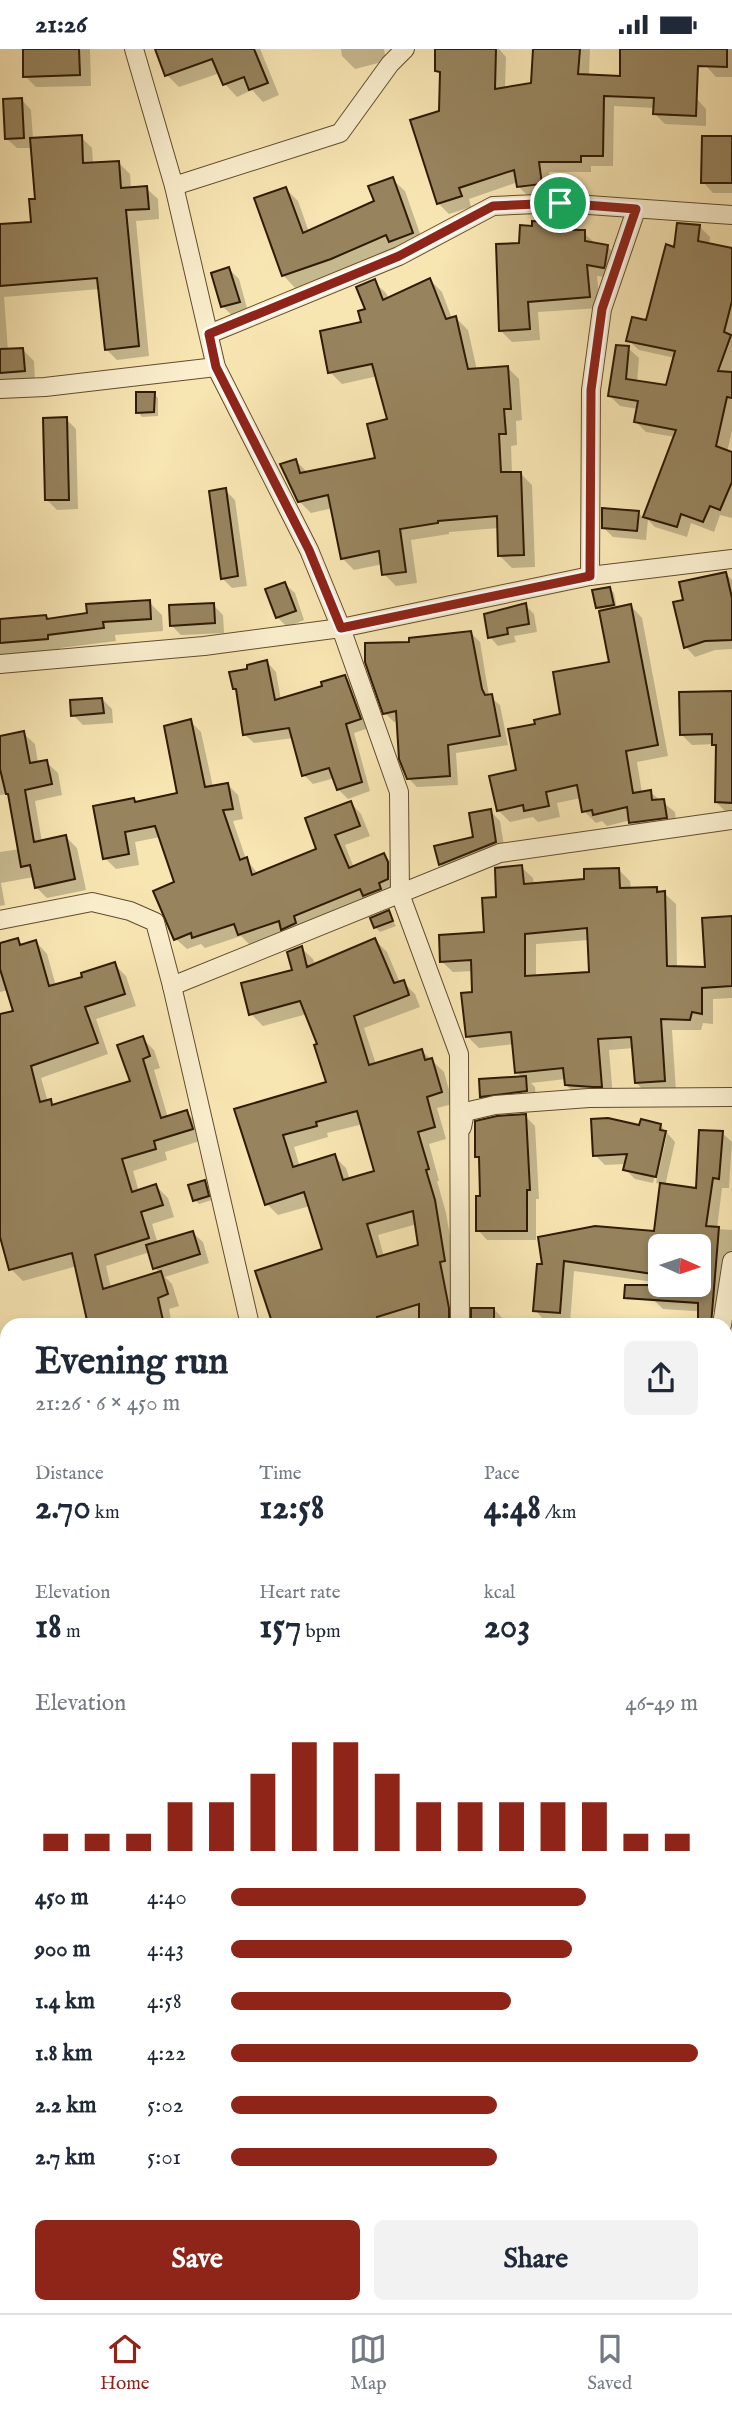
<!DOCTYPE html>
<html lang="en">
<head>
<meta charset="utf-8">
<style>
	body { margin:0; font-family:"IM FELL English",serif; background:#f2f2f3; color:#1f2937; height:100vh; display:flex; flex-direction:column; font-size:26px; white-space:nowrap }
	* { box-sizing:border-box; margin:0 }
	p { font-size:23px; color:#747a83 }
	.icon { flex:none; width:38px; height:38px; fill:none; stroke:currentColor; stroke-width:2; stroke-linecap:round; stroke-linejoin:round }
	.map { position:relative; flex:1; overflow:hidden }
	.panel { position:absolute; left:0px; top:1269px; width:733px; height:996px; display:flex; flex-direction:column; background:#fff; border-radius:21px 21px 0 0; box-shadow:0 4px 10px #0003 }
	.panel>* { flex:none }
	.needle { width:46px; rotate:93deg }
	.controls { position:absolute; left:648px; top:1185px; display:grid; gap:14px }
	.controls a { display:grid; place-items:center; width:63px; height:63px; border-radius:10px; background:#fff; box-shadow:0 4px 10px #0003; font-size:35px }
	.pin { position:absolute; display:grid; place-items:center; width:60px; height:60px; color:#fff; margin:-30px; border:4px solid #fff; border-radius:50%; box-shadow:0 2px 7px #0007 }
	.round { display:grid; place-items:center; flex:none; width:74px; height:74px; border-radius:10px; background:#f2f2f3 }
	.summary { display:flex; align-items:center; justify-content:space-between; height:119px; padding:0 35px }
	h1 { font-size:38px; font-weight:700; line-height:52px }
	.metrics { display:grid; grid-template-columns:repeat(3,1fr); gap:10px; height:119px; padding:7px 35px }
	.metrics div { display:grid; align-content:center }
	.metrics b { font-size:35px; font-weight:700 }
	.metrics small { font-size:19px; font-weight:400 }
	.metrics p { font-size:19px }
	.chart { height:196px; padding:14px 35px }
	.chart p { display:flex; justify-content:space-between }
	.chart svg { width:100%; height:126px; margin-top:7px; stroke:#8f2418; stroke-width:6 }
	.primary-button { display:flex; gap:14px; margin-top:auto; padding:14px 35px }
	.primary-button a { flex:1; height:80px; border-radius:10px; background:#8f2418; color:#fff; font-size:28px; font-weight:700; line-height:80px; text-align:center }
	.primary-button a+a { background:#f2f2f3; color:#1f2937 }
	ul { padding:0 35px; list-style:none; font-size:23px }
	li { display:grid; grid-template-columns:112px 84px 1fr; align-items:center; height:52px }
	li i { height:18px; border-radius:9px; background:#8f2418 }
	.status { display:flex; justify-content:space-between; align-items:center; height:49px; padding:0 35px; background:#fff; direction:ltr }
	.status svg { height:19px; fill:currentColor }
	.tabs { display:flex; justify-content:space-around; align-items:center; height:98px; border-top:2px solid #e0e1e3; background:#fff; font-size:19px; color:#747a83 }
	.tabs a { display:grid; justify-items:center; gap:4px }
	.tabs .current { color:#8f2418 }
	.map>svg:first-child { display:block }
	.shadow { fill:#0003; fill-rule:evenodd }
	.building { fill:#97845e; stroke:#2f1a03; stroke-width:2; fill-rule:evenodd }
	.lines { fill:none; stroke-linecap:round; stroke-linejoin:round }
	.minor-casing { stroke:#614d2f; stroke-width:20 }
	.minor { stroke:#faeecd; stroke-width:18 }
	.route-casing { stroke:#fff; stroke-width:14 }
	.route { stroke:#8f2418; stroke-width:9 }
</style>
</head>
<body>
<div class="status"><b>21:26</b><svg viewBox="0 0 49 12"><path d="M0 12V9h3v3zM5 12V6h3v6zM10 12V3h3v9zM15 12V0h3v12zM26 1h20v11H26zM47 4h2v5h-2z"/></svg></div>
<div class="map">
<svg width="732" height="2264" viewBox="0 0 732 2264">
	<rect width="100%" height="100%" fill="#f7e5b2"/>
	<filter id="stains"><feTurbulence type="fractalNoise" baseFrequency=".00286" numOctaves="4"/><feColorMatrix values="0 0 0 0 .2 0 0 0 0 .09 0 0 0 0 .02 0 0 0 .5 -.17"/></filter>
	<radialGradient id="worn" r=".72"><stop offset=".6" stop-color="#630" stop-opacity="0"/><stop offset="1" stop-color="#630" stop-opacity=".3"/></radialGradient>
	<g class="shadow">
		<polygon points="21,0 90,0 91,37 36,38 25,27 24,4"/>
		<polygon points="157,0 260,0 279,46 263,53 252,41 237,48 225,35 220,24 179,38 167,26"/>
		<polygon points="341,0 384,0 386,12 355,20 342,7"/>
		<polygon points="437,0 499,0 506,8 505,40 533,36 535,0 590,0 589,27 622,28 622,0 684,0 696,49 706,60 706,77 665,75 654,64 655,59 614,57 613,117 591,117 591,123 549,123 552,145 529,148 518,137 518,133 469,150 471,158 449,165 438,154 442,27 437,22"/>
		<polygon points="706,0 732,0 732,52 732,28 716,28 706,17"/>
		<polygon points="22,51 31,61 33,90 81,88 92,99 93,115 119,114 130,125 131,140 146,139 158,150 159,170 136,172 149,307 117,311 106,300 100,240 4,248 8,302 23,301 34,312 35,333 0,334 0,177 32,174 37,152 33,99 17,99 7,90"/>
		<polygon points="732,89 732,144 713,144 703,133"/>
		<polygon points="392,130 405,142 424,196 402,204 397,198 344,221 295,239 283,226 286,140 298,152 309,183 376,153"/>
		<polygon points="573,175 595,194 607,197 618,209 615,229 597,227 600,259 538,263 540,291 512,293 501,282"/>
		<polygon points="700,178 710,188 709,196 732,201 732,382 727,403 732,405 732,469 720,466 714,483 691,474 687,488 655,478 648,471 646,491 613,488 603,478 638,463 644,470 675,388 646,383 636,373 638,360 620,357 610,347 628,299 639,309 637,333 667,338 675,309 639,301 628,291 648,273 675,200"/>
		<polygon points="229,220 239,230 248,263 233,267 223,258 213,225"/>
		<polygon points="430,231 442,243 452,270 456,269 468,281 477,321 507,318 519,330 522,371 516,372 517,396 511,397 512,425 520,424 532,436 535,518 512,519 500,507 499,479 449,483 449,485 411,491 417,534 396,537 384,525 383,515 354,521 342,509 333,459 311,464 299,452 296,412 308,424 377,410 389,371 378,327 342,335 330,323 363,275 374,233 386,244 389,250"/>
		<polygon points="154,345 158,349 158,367 142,368 138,363"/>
		<polygon points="66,370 76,380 78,460 57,461 47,451"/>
		<polygon points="225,441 235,451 247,537 232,539 222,529"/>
		<polygon points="726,525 732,531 732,600 715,601 695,608 686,598 675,555 685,552"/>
		<polygon points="285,535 295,544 304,571 287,578 277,568"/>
		<polygon points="610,540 614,544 617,560 631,557 642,569 668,707 637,713 642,744 650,743 675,763 677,780 643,785 631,771 607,777 602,772 596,774 584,762 581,749 557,754 560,768 538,773 533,768 510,773 498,761 518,722 537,676 562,667 611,614 601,562 598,559"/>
		<polygon points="149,553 162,566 163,582 115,586 116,592 60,599 61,602 0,608 0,572 46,567 49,571 89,566"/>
		<polygon points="213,556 223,566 224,584 181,586 171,576"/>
		<polygon points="525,556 534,565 537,583 514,587 516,593 498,597 490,588"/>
		<polygon points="471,584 480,593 489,647 500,656 508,696 456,704 458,736 417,738 408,729 398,672 394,673 385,664 411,594"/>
		<polygon points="267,613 276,623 281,651 324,638 345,627 354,637 369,679 354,684 370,742 348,750 338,740 335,729 313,735 304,726 294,689 254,694 244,685 238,643 234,640 250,621"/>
		<polygon points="721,641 732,641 732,764 727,764 716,753 718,699 714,695 692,696 681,685 721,644"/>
		<polygon points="102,650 112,660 113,674 83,676 73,666"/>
		<polygon points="190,672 201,683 213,738 227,735 238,746 243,770 233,772 246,810 258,825 318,801 351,754 361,765 370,787 345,796 354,819 384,806 395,817 399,840 250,896 241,887 205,899 201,895 187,900 176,890 176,834 160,788 135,793 139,816 116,820 105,809 133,751 137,754 179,746"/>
		<polygon points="23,684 35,695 38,714 46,713 58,724 62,746 35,752 42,793 66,788 77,799 86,841 47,849 36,838 34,828 1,834 5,856 0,857 0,803 20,800 11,748 8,745 0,746 0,689"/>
		<polygon points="490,762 500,772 505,803 450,825 441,816 437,798 475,789"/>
		<path d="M521,818L533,829L534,836L586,831L619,821L630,832L631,840H657L664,844L676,855L677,919L707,920L732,869V949L713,950V975L703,974L701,981H672L676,1043L648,1045L636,1034L634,999L609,1001L613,1048L578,1047L566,1036V1030L531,1034L535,1038L536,1051L491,1057L481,1047L522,1029L517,1023L514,995L479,999L467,987L474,944L473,922L453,923L441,912L486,885L498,850ZM589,891L591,924L536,928V895Z"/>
		<polygon points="388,863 396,877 380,883 375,878"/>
		<path d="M17,891L24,897L36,893L47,905L56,937L84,929L114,915L126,927L136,957L96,970L108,1005L41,1029L48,1053L55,1057L132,1033L142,989L154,1001L160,1019L154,1021L168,1069L186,1063L198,1075L203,1091L165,1103L167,1111L133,1122L139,1143L156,1137L168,1149L174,1168L152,1175L158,1195L193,1184L203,1193L209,1214L165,1228L172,1235L179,1257L169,1260L172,1276H138L77,1217L23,1232L11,1220L0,1183V967L15,964L8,941L0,943V896ZM150,1203L155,1219L160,1224L111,1239L106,1217Z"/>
		<path d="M375,891L387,903L400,934L403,933L415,945L420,958L364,979L376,1015L421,1001L444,1023L453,1055L437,1059L446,1090L429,1095L439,1132H437L446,1164L456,1223L451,1224L459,1276H421V1269L400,1276H276L324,1201L310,1157L278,1166L267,1155L236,1061L328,1034L319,996L307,965L263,977L251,965L294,922L301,899L313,910L315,916ZM363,1075L376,1123L350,1131L346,1119L334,1107L300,1118L294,1098L328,1088L327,1084ZM417,1175L420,1197L384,1208L378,1186Z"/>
		<polygon points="525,1067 535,1077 539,1150 536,1150 536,1191 487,1191 478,1181 482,1149 481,1111 477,1108"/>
		<path d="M660,1076L675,1093L665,1137L697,1141L722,1084L732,1093L729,1139H722L717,1180L732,1181V1218L723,1264L663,1260L653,1250L654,1233L574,1222L570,1274L545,1272L535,1261L539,1217L656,1184L661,1135L656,1134L667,1085L664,1082L653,1134L635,1130L625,1120L626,1115L605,1116L595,1106L641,1078ZM660,1197H698V1236H660Z"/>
		<polygon points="204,1133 209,1137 212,1151 199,1155 195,1151"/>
		<polygon points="494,1260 505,1272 505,1276 472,1276"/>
		<polygon points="732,1401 732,1433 729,1430"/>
		<polygon points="0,1443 6,1465 0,1467"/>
		<polygon points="7,1511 7,1581 0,1583 0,1513"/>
		<polygon points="7,1633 7,1669 0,1671 0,1635"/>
		<polygon points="0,1701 7,1708 7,1746 0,1749"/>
		<polygon points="7,1779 7,1820 0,1823 0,1782"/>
		<polygon points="726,2025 732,2028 732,2204 726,2199"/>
		<polygon points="7,2137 7,2173 0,2174 0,2138"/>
		<polygon points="7,2202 7,2223 3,2203"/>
		<polygon points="129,2258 216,2258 217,2262 133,2264"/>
		<polygon points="251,2258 319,2258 320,2264 251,2264"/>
		<polygon points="375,2258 397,2258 393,2264 386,2264"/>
		<polygon points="456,2258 549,2258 547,2260 554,2264 468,2264"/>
		<polygon points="607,2258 719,2258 724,2262 603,2264"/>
	</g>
	<g class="building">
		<polygon points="23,0 79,0 80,26 23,28"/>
		<polygon points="155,0 254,0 268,34 249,41 244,28 223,36 212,10 165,27"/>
		<polygon points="435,0 496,0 495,40 531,34 533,0 580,0 578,25 620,27 620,0 727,0 727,18 698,17 696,67 653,65 654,49 604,47 603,107 581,107 581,113 539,113 542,135 517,138 514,121 459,139 462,147 437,155 410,71 439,62 440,23 435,22"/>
		<polygon points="22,49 24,89 5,90 3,50"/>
		<polygon points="82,86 83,114 119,112 121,139 147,137 149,160 126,161 139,297 105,301 97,229 0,237 0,175 31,173 29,150 35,150 30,89"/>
		<polygon points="702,87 732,87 732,134 701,134"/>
		<polygon points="393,128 413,184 389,193 386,186 331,210 282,227 254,149 286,138 303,184 374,152 368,137"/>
		<polygon points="532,172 573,174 573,181 585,181 585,192 608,196 605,216 604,219 587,216 590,248 528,253 530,280 499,282 496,195 519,194 520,176 532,177"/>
		<polygon points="677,174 700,176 698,192 732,199 732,252 724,283 731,286 718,322 732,323 732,349 727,348 716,397 732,403 732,433 720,461 710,457 703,473 681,465 677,478 643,468 676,381 634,373 638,352 608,347 616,296 629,297 626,330 666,336 675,302 626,292 632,268 646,271 666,195 674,198"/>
		<polygon points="229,218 240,253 221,258 211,224"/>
		<polygon points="430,229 446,270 456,267 468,320 508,317 511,360 504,360 506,385 499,385 501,423 521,423 524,506 498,507 497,467 438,472 438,474 400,480 406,523 382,526 379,502 341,510 328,446 298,453 280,415 296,410 300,424 375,409 367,375 387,370 372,315 328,324 320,282 361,273 358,262 365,260 356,238 375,230 383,251"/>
		<polygon points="23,299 25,322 0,324 0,300"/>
		<polygon points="136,343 155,343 154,363 136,364"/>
		<polygon points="67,368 69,451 45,451 43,369"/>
		<polygon points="226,439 238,527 221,530 209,442"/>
		<polygon points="602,459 639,462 637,482 602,479"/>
		<polygon points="726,523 732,549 732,591 705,592 684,599 673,553 683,551 679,533"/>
		<polygon points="285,533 296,562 276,569 265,540"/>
		<polygon points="610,538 614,556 596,559 592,541"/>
		<polygon points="150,551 151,570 103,573 104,579 48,586 48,590 0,594 0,570 46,566 47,570 87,564 86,555"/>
		<polygon points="214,554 215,574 170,577 169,556"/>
		<polygon points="526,554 529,575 507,579 508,585 488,589 484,565"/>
		<polygon points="631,555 658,696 626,702 633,744 651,741 652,751 664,750 667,769 629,774 627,758 593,766 592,761 582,763 577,736 546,743 549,757 524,762 523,756 497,762 489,727 516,721 508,680 535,675 534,671 560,665 553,623 609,613 599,562"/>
		<polygon points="471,582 482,640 485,646 492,645 500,687 448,696 450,727 407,730 399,710 396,662 383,665 365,613 365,594 409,593 409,589"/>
		<polygon points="267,611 275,651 322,637 321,633 345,626 361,670 346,675 362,733 337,741 329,719 302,727 289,679 243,686 236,640 233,640 229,623 247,620 247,616"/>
		<polygon points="732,642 732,754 715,753 716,696 712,696 712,685 680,686 679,643"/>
		<polygon points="102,649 104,664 71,667 70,651"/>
		<polygon points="191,670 205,738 228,734 233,760 223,761 240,811 247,808 252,826 316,800 305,769 351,752 360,777 335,786 349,819 384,804 388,813 388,830 379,834 381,840 363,847 360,840 294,867 296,874 281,881 279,872 238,886 234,875 192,889 191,884 174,891 153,842 174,833 155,777 125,783 129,805 103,810 93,757 134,749 135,753 177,744 164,677"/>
		<polygon points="24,682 30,714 47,711 52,735 25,741 34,793 66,786 75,830 35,839 30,816 21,818 8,745 6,745 0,720 0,687"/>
		<polygon points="491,760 496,793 439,816 434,797 473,788 469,764"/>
		<path d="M522,816L524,835L584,830V820L619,819L620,839L657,838V843L665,842L667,917L705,918L702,869L732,867V937L702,939V965L692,963L690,971L661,970L665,1032L635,1034L631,988L598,990L602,1038H593L565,1036L563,1019L515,1024L511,983L466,988L461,944L472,943L471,911L440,913L439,886L484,883L482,849L496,848L495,819ZM587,879L589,923L525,927V885Z"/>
		<polygon points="389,861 393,872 374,879 370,869"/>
		<polygon points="18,889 20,896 36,891 49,937 82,928 81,924 115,913 125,945 85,958 98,994 31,1017 40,1053 51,1050 52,1056 130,1032 117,996 143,987 150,1007 143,1010 161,1069 187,1061 193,1080 154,1092 156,1100 122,1110 132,1143 156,1135 163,1156 141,1163 149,1189 95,1206 103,1240 161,1222 168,1245 158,1249 164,1276 88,1276 72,1204 9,1221 0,1188 0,965 13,962 0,920 0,894"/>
		<path d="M375,889L394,934L404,931L409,946L354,967L369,1016L422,1000L425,1011L432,1009L442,1043L427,1048L435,1078L418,1083L429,1120L426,1121L435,1151L445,1212L440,1213L449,1259V1276H419V1255L377,1268L379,1276H273L255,1222L322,1200L304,1143L265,1156L234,1060L326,1033L314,996L317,995L300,952L249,966L241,934L292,921L287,903L302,897L307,918ZM357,1062L374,1122L343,1131L335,1105L293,1118L283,1086L317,1077L316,1073ZM413,1162L418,1196L377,1208L367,1175Z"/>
		<polygon points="526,1027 527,1042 480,1048 479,1030"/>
		<polygon points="526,1065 530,1141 527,1141 527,1182 476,1182 476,1147 480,1147 479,1108 475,1108 475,1072 497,1067"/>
		<polygon points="608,1069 639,1076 641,1070 661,1075 660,1081 666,1082 656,1128 623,1121 627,1105 593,1107 591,1070"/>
		<polygon points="699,1081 723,1082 719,1130 713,1129 706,1177 719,1178 711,1276 698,1276 698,1254 624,1249 625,1236 698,1236 698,1197 660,1197 660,1226 564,1212 560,1264 533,1262 537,1215 542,1215 538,1188 595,1177 654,1182 660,1134 696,1139"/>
		<polygon points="205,1131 209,1147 193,1152 188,1136"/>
		<polygon points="193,1182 200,1205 153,1220 146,1196"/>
		<rect x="471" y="1259" width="23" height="17"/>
	</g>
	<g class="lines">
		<defs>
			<g id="minor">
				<polyline points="134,0 174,137 216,318 309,501 341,579 399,743 400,845 459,1005 460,1276"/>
				<polyline points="174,137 340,84 390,15 405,0"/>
				<polyline points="209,285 399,207 493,157 560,154 732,166"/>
				<polyline points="0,340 45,338 216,318"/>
				<polyline points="590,527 591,341 602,260 636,161"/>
				<polyline points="0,615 204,597 341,579 590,527 732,510"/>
				<polyline points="0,871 92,853 130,862 155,873 172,937 250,1276"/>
				<polyline points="172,937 500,804 732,771"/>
				<polyline points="462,1078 465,1063 495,1056 589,1049 732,1048"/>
				<polyline points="722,1276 732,1212"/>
				<polyline points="0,1307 7,1334"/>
				<polyline points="0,1842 7,1840"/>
				<polyline points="726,2237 732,2240"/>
				<polyline points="89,2258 89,2264"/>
				<polyline points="352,2258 353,2264"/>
			</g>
		</defs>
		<use href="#minor" class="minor-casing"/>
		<use href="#minor" class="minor"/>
	</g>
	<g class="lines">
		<defs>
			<polygon id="route" points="560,154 636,160 602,260 591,341 590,527 341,579 309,501 216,318 209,285 399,207 493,157"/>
		</defs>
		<use href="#route" class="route-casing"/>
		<use href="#route" class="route"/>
	</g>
	<rect width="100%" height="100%" filter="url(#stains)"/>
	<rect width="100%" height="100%" fill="url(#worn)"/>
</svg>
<div class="controls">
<a><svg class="needle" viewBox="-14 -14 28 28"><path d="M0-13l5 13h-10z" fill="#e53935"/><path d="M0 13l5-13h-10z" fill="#747a83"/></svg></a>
</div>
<div class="pin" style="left:560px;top:154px;background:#1e9e55"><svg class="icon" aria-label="arrive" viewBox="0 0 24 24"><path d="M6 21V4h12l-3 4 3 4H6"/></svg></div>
<section class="panel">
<div class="summary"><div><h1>Evening run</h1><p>21:26 · 6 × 450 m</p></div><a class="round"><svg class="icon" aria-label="share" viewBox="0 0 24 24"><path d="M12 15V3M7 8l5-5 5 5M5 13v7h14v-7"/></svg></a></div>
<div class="metrics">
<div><p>Distance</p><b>2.70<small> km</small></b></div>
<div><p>Time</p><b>12:58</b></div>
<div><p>Pace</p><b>4:48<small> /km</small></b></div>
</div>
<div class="metrics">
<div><p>Elevation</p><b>18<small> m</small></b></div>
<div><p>Heart rate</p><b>157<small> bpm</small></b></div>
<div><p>kcal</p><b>203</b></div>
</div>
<div class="chart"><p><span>Elevation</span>46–49 m</p>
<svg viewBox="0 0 160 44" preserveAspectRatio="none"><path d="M5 44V38M15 44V38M25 44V38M35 44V27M45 44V27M55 44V17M65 44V6M75 44V6M85 44V17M95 44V27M105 44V27M115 44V27M125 44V27M135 44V27M145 44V38M155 44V38"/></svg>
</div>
<ul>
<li><b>450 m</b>4:40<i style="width:76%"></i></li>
<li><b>900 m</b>4:43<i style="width:73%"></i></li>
<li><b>1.4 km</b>4:58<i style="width:60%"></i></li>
<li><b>1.8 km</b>4:22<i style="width:100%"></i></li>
<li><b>2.2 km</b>5:02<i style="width:57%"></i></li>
<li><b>2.7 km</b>5:01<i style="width:57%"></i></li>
</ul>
<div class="primary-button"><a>Save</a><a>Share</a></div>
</section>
</div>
<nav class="tabs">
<a class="current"><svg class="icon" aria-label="home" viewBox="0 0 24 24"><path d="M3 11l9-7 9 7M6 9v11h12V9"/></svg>Home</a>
<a><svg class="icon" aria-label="map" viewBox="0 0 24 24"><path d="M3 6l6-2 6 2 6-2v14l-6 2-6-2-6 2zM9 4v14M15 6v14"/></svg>Map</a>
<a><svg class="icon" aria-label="saved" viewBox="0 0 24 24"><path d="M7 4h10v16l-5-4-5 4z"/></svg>Saved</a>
</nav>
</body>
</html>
